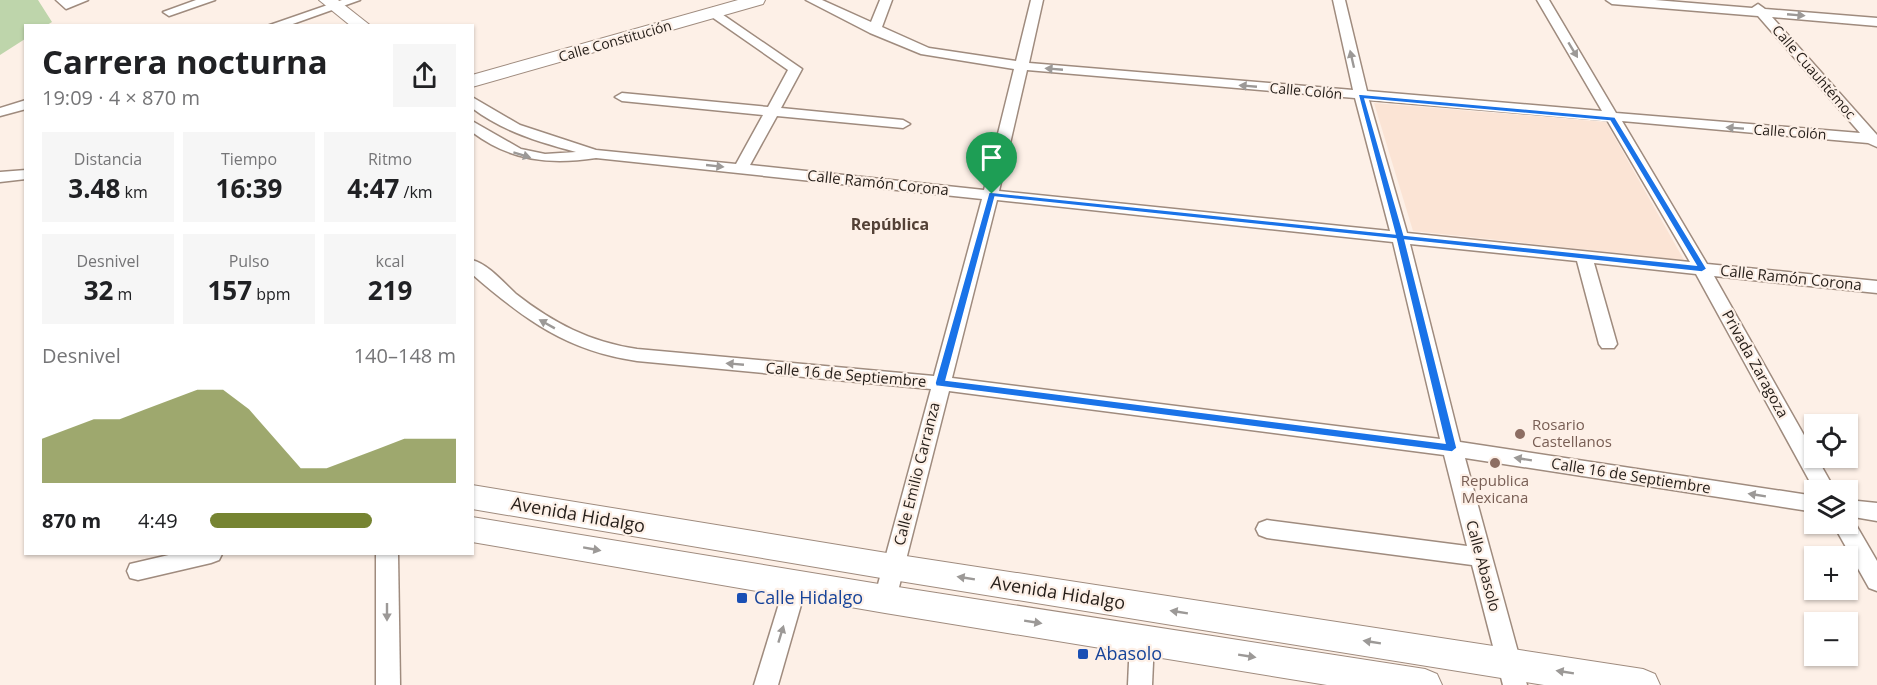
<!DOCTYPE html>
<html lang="es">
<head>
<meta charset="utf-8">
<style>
	body { margin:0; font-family:"Open Sans",sans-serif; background:#f6f6f6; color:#202124; height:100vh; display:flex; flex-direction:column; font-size:22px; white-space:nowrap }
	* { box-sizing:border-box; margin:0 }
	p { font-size:20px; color:#757577 }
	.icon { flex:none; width:33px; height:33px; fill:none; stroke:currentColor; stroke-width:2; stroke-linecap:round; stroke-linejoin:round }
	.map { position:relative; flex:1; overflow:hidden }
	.sheet { position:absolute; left:24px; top:24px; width:450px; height:531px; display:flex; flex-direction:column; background:#fff; border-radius:0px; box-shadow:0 2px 4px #0004 }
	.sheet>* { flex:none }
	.buttons { position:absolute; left:1804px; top:414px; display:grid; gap:12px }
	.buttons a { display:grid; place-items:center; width:54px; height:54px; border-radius:0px; background:#fff; box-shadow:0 2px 4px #0004; font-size:30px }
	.pin { position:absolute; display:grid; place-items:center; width:51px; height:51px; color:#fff; margin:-62px -26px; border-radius:50% 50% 50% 0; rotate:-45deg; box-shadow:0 0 6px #0007 }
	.pin .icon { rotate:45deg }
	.round { display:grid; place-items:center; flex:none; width:63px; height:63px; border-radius:0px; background:#f6f6f6 }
	.head { display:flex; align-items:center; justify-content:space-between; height:102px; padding:0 18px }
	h1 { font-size:33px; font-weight:700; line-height:45px }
	.stats { display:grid; grid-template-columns:repeat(3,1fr); gap:9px; height:102px; padding:6px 18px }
	.stats div { display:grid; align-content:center; border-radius:0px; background:#f6f6f6; text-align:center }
	.stats b { font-size:26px; font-weight:700 }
	.stats small { font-size:16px; font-weight:400 }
	.stats p { font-size:16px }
	.chart { height:168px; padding:12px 18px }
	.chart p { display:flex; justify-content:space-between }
	.chart svg { width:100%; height:108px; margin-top:6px; fill:#768432; opacity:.7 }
	ul { padding:0 18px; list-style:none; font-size:20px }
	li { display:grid; grid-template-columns:96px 72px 1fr; align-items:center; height:45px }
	li i { height:15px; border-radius:8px; background:#768432 }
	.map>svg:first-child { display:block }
	.built { fill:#fbe4d5 }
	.green { fill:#bed5ab }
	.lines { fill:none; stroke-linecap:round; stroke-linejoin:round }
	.street-casing { stroke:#9f8b7e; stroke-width:3 }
	.secondary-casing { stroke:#9f8b7e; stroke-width:2 }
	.street { fill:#fff; fill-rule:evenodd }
	.secondary { fill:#fff; fill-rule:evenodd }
	.oneway { fill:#9c9997 }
	.route { fill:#1a73e8; stroke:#fff; stroke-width:1.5; fill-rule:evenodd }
	.education-dot { fill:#8d6e63; stroke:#fdf0e7; stroke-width:2 }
	.transit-dot { fill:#1a4fb4; stroke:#fdf0e7; stroke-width:2 }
	.labels { text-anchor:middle; stroke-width:4.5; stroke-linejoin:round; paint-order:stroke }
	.far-street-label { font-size:14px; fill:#241d18; stroke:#fdf0e7 }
	.street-label { font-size:15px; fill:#241d18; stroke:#fdf0e7 }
	.education-label { font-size:15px; fill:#785e54; stroke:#fdf0e7; text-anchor:start }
	.neighbourhood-label { font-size:16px; font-weight:bold; fill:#534136; stroke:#fdf0e7 }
	.near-street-label { font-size:18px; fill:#241d18; stroke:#fdf0e7 }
	.near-transit-label { font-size:18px; fill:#164399; stroke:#fdf0e7; text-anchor:start }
</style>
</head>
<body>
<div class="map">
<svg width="1877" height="685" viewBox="0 0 1877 685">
	<rect width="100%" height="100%" fill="#fdf0e7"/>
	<polygon class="built" points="1374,103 1606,122 1684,260 1413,231"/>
	<polygon class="green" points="0,0 38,0 52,22 47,25 26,26 25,39 0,55"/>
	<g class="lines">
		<defs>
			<g id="street">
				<polygon points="56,0 88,0 66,9"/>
				<polygon points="196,0 215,0 169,16 163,12"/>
				<polygon points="342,0 360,0 287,26 267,26"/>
				<path d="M806,0H822L871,22L880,0H892L882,27L929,48L1016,61L1031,0H1043L1029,63L1353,90L1333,0H1345L1367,91L1602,111L1537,0H1549L1616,113L1860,133L1758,16L1612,4L1606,0H1655L1752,8L1758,4L1765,9L1877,18V26L1772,17L1877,135V147L1868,143L1622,121L1707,264L1877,281V293L1714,276L1835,490L1815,491L1696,274L1594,263L1617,344L1614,348H1602L1599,344L1577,261L1410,244L1460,442L1815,496V512L1465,458L1527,685H1503L1472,565L1267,538L1259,535L1256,529L1259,523L1267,520L1467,546L1444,455L949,391L896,599L893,606L885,609L877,606L874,599L931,389L637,361C567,351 525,320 472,274V260C488,264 504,283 516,294C553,323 590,342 637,349L934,376L982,199L596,158C549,165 511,161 472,132V121L521,149L545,154L576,152C539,142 504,132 472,108V97L520,125L596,150L736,164L763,115L622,101L615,97L622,93L768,107L788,70L709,15L707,12L713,8L802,69L781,108L903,120L910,124L903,128L777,116L750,165L984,190L1014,69L921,54L870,33ZM1027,70L1355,98L1390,231L999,191ZM1369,100L1607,120L1690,262L1407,233ZM997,200L1393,242L1440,439L952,378Z"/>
				<polygon points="26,100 26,109 0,116 0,108"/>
				<polygon points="26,170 26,179 0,182 0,172"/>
				<polygon points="1848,500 1877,503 1877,521 1848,516"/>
				<polygon points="1848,517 1852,518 1877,561 1877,591 1869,588 1833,524 1848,524"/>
				<polygon points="173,554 222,554 219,560 211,563 138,580 130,578 127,571 130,564"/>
				<polygon points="376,554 398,554 400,685 376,685"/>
				<polygon points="796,574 804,577 807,584 778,685 754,685 785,584 788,577"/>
				<polygon points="1142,629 1150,633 1154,640 1152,685 1128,685 1130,640 1134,633"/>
			</g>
			<g id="secondary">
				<polygon points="319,0 338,0 371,26 351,26"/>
				<polygon points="738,0 765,0 763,4 472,87 472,75"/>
				<polygon points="472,485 893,554 1643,669 1655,674 1660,685 1544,685 893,580 472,509"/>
				<polygon points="472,517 885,585 1425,669 1437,674 1442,685 1327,685 885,613 472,542"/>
			</g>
		</defs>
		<use href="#street" class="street-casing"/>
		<use href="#secondary" class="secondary-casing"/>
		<use href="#street" class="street"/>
		<use href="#secondary" class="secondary"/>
	</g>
	<defs><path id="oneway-solid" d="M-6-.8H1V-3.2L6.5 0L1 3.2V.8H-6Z" transform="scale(1.5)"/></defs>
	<g class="oneway">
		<use href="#oneway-solid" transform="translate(1796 15) rotate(5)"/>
		<use href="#oneway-solid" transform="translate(1573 50) rotate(59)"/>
		<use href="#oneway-solid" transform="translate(1352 59) rotate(-103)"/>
		<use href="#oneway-solid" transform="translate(1054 69) rotate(-175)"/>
		<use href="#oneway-solid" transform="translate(1248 86) rotate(-175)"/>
		<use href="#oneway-solid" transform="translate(1735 128) rotate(-176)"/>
		<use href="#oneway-solid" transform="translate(522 155) rotate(17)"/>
		<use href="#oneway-solid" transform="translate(715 166) rotate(6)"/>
		<use href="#oneway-solid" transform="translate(547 324) rotate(-151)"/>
		<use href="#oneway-solid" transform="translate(735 364) rotate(-175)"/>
		<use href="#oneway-solid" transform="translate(1523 459) rotate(-171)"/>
		<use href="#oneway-solid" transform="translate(1757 495) rotate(-171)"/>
		<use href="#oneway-solid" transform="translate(592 549) rotate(10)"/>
		<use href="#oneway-solid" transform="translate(966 578) rotate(-171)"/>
		<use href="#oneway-solid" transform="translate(387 612) rotate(90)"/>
		<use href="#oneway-solid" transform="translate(1179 612) rotate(-171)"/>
		<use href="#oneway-solid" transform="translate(1033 622) rotate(9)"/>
		<use href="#oneway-solid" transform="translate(781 634) rotate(-73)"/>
		<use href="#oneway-solid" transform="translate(1372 642) rotate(-171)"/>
		<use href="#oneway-solid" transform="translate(1247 656) rotate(9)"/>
		<use href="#oneway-solid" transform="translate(1565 672) rotate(-171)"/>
	</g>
	<path class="route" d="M1358,94L1615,117L1707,269L1702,272L1405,240L1457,448L1452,452L936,386L935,383L989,192L1395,234ZM1365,99L1610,121L1696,265L1404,235ZM995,197L1396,239L1445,443L946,380Z"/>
	<g class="education-dot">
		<circle cx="1520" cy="434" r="6"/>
		<circle cx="1495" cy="463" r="6"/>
	</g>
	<g class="transit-dot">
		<rect x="736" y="592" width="12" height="12" rx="3"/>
		<rect x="1077" y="648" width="12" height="12" rx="3"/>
	</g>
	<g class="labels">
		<g class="far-street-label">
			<text transform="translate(615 41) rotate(-16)" y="5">Calle Constitución</text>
			<text transform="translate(1814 72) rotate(49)" y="5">Calle Cuauhtémoc</text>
			<text transform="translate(1306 91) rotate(5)" y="5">Calle Colón</text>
			<text transform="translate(1790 132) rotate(4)" y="5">Calle Colón</text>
		</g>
		<g class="street-label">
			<text transform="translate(878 183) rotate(6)" y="5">Calle Ramón Corona</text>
			<text transform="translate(1791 278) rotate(6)" y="5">Calle Ramón Corona</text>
			<text transform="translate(1755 364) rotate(61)" y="5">Privada Zaragoza</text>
			<text transform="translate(846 375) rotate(5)" y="5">Calle 16 de Septiembre</text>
			<text transform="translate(917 474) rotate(-76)" y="5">Calle Emilio Carranza</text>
			<text transform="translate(1631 476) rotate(9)" y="5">Calle 16 de Septiembre</text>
			<text transform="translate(1483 566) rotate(75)" y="5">Calle Abasolo</text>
		</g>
		<g class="education-label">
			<text x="1532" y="430">Rosario<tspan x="1532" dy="17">Castellanos</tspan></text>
			<text x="1495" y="486" text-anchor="middle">Republica<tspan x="1495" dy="17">Mexicana</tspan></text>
		</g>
		<g class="neighbourhood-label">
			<text x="890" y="230">República</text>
		</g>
		<g class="near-street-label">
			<text transform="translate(578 515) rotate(10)" y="6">Avenida Hidalgo</text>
			<text transform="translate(1058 593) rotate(9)" y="6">Avenida Hidalgo</text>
		</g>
		<g class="near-transit-label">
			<text x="754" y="604">Calle Hidalgo</text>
			<text x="1095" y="660">Abasolo</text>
		</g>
	</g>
</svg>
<div class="buttons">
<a><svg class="icon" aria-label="locate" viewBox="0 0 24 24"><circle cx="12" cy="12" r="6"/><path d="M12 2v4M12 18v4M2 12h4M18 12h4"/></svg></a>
<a><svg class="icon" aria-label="layers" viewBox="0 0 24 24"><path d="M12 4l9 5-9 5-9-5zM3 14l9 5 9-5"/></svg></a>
<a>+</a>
<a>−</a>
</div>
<div class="pin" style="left:992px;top:194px;background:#1e9e55"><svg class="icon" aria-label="arrive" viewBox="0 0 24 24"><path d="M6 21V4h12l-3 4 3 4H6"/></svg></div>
<section class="sheet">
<div class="head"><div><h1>Carrera nocturna</h1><p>19:09 · 4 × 870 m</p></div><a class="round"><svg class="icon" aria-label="share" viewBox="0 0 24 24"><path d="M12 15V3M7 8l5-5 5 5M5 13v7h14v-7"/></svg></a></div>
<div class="stats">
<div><p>Distancia</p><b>3.48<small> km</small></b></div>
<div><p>Tiempo</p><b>16:39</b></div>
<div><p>Ritmo</p><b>4:47<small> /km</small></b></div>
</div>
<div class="stats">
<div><p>Desnivel</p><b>32<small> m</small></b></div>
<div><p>Pulso</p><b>157<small> bpm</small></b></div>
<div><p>kcal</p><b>219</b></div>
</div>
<div class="chart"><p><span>Desnivel</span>140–148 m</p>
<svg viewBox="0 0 160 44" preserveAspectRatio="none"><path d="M0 44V26L10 22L20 18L30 18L40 14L50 10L60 6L70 6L80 14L90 26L100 38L110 38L120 34L130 30L140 26L150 26L160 26V44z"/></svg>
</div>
<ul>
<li><b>870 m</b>4:49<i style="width:66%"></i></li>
</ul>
</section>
</div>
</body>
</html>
